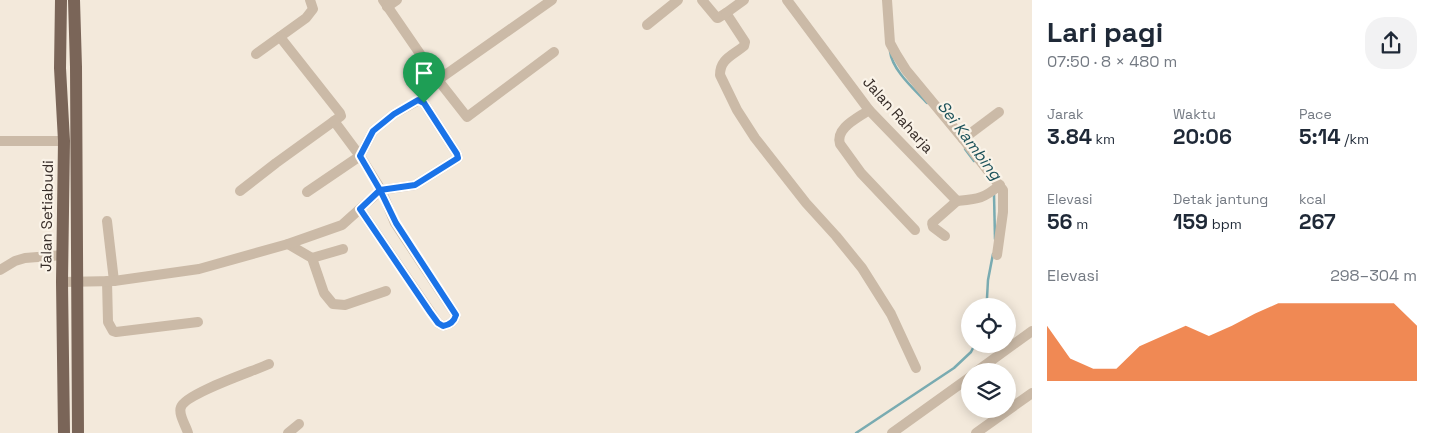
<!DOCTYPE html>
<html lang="id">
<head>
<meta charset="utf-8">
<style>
	body { margin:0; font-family:"Space Grotesk",sans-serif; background:#f2f2f3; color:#1f2937; height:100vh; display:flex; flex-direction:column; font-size:19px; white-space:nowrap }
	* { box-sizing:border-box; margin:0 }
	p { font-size:16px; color:#747a83 }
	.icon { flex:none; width:28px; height:28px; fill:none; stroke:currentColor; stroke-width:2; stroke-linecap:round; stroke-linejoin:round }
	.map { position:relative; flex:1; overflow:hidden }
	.panel { display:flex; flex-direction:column; background:#fff; width:400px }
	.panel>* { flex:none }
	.buttons { position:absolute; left:961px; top:298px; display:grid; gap:10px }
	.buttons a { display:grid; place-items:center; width:55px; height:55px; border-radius:50%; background:#fff; box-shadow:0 2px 12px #0003; font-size:25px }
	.pin { position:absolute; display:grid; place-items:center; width:42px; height:42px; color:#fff; margin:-51px -21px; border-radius:50% 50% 50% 0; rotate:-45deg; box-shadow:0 0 5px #0007 }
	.pin .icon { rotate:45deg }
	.round { display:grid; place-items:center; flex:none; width:52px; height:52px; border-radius:20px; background:#f2f2f3 }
	.overview { display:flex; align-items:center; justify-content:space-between; height:85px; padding:0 15px }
	h1 { font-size:28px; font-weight:700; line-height:38px }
	.stats { display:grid; grid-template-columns:repeat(3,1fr); gap:8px; height:85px; padding:5px 15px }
	.stats div { display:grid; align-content:center }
	.stats b { font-size:21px; font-weight:700 }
	.stats small { font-size:14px; font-weight:400 }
	.stats p { font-size:14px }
	.chart { height:140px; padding:10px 15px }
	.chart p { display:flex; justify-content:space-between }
	.chart svg { width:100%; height:90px; margin-top:5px; fill:#ea580c; opacity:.7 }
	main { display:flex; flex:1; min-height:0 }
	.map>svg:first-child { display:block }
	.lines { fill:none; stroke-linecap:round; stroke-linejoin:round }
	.stream { stroke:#79abb1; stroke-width:2.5 }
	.minor { stroke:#cbbaa7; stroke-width:10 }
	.major { stroke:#7a6558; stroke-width:12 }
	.route-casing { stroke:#fff; stroke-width:10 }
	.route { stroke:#1a73e8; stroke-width:6 }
	.labels { text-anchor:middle; stroke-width:4.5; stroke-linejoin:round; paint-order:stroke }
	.street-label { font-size:15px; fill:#372d28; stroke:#faf3e8 }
	.water-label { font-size:16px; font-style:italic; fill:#1c525a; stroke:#faf3e8 }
</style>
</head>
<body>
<main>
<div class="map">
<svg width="1032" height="433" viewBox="0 0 1032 433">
	<rect width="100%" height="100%" fill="#f3e9db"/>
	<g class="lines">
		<g class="stream">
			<path d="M890,51C892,70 914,89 927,103"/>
			<polyline points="965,149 974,161"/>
			<polyline points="994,194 995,239"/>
			<polyline points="985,306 987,298 988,280 993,254"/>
			<polyline points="856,433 954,368 971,352 975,344"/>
		</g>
		<g class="minor">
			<polyline points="383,0 438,80 467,117 554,52"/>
			<path d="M702,0L717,18H718L726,13L745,42L744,46C732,56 720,59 720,75L737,110L755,138L806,203L836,236L862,268L891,314L916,368"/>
			<polyline points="787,0 869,110 957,201"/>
			<polyline points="887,0 890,43 896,54 906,70 963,139 1003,190 1003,212 997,255"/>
			<polyline points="387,7 397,0"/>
			<polyline points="726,13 744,0"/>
			<polyline points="647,25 678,0"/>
			<polyline points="256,54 306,18 313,9 310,0"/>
			<polyline points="438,80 552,0"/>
			<path d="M869,110C858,118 835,128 840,144L861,173L915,230"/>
			<polyline points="963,139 999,112"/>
			<polyline points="0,141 64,141"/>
			<polyline points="240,191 276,163 341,116 340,113 280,37"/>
			<path d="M307,192L360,156L373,131L394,114L419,100L424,103L457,154L458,158L415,185L381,190L395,223L456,315C454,322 450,325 443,326L438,323L360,209"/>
			<path d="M957,201C978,199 983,199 1000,185"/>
			<polyline points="107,221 114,281"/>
			<polyline points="945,236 933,227 932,223 957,201"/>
			<polyline points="288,244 312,258 324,293 333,304 345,305 386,291"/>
			<polyline points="312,258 343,249"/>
			<polyline points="0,270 15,261 25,258 63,255"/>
			<polyline points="107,281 108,322 113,331 116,332 198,322"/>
			<polyline points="62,282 114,281 199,269 288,244 342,225 381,190 360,156 334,121"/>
			<polyline points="977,371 1032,331"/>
			<path d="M188,433C186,426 178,414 181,407C186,393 254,371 269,364"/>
			<polyline points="288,433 299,424"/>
			<polyline points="892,433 970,377"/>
			<polyline points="976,433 1032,393"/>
		</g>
		<g class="major">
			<polyline points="61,0 60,68 64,141 62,282 64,433"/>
			<polyline points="74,0 76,67 78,433"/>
		</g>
	</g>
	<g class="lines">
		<defs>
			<path id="route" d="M424,103L418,100L394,114L373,131L360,156L380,190L360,209L430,312L438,323L443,326C450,325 454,322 456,315L396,223L380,190L415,185L458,158L457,154L424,103"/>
		</defs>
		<use href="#route" class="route-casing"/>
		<use href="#route" class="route"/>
	</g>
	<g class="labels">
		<g class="street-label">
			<text transform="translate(898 115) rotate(48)" y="5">Jalan Raharja</text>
			<text transform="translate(47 216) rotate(-89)" y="5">Jalan Setiabudi</text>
		</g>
		<g class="water-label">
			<text transform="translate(970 140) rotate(53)" y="6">Sei Kambing</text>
		</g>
	</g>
</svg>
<div class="buttons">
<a><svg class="icon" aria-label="locate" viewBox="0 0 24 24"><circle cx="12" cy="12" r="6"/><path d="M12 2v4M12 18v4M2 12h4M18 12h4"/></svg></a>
<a><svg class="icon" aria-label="layers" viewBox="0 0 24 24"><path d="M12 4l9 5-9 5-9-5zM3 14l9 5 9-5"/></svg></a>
</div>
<div class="pin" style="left:424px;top:103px;background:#1e9e55"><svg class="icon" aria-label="arrive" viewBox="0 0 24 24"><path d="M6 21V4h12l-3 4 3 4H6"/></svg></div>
</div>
<section class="panel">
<div class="overview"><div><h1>Lari pagi</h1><p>07:50 · 8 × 480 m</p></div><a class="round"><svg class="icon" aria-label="share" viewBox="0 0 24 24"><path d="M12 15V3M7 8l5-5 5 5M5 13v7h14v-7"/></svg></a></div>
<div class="stats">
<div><p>Jarak</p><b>3.84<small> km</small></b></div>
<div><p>Waktu</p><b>20:06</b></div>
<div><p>Pace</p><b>5:14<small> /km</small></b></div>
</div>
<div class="stats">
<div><p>Elevasi</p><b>56<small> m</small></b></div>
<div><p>Detak jantung</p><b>159<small> bpm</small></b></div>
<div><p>kcal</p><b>267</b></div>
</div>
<div class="chart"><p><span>Elevasi</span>298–304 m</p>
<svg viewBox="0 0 160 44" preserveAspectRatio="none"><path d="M0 44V17L10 33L20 38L30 38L40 27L50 22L60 17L70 22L80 17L90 11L100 6L110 6L120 6L130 6L140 6L150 6L160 17V44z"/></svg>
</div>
</section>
</main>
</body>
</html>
